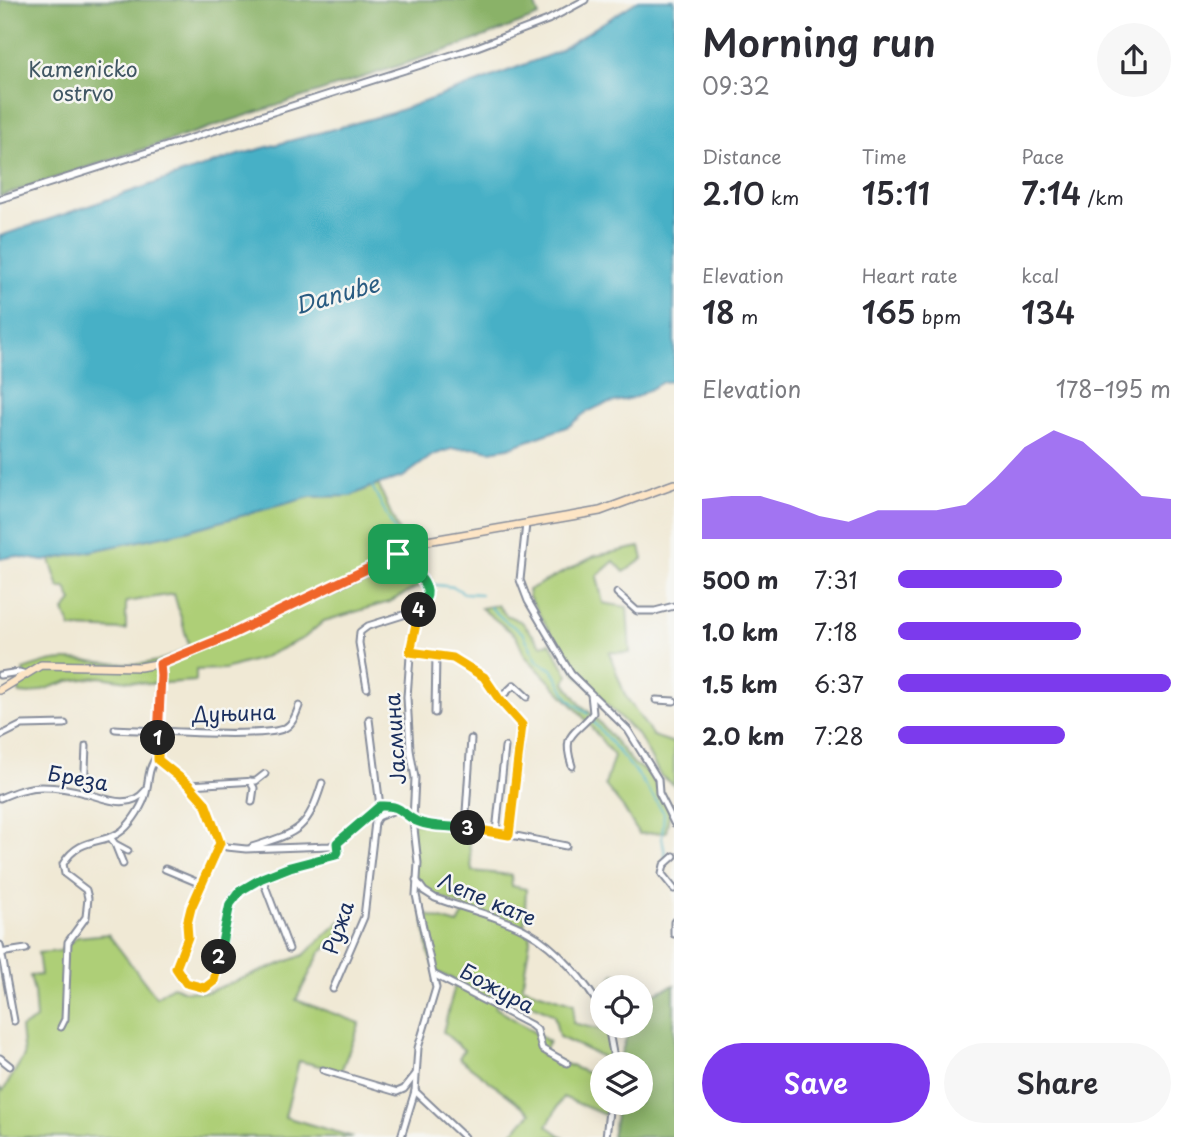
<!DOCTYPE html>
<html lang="en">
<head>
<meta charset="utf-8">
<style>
	body { margin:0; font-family:"Playpen Sans",sans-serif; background:#f7f7f7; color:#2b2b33; height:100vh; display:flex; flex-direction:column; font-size:26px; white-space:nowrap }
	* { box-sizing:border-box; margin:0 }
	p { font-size:23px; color:#7c7c81 }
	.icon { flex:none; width:38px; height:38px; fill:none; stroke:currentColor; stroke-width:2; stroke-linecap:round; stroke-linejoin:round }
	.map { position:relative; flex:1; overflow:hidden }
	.panel { display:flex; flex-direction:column; background:#fff; width:525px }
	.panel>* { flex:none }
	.buttons { position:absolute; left:590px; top:975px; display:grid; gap:14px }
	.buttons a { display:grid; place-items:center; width:63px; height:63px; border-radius:50%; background:#fff; box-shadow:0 4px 18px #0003; font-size:35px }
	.pin { position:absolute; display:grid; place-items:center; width:60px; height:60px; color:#fff; margin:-30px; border-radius:14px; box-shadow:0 4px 10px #0006 }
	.km { position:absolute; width:35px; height:35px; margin:-18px; border-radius:50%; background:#222; color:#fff; font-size:19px; line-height:35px; text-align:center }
	.round { display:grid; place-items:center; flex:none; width:74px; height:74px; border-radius:37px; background:#f7f7f7 }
	.overview { display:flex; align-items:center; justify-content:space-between; height:119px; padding:0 28px }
	h1 { font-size:38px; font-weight:600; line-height:52px }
	.figures { display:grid; grid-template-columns:repeat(3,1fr); gap:10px; height:119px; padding:7px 28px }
	.figures div { display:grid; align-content:center }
	.figures b { font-size:30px; font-weight:600 }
	.figures small { font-size:19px; font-weight:400 }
	.figures p { font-size:19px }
	.chart { height:196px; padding:14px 28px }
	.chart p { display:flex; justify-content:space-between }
	.chart svg { width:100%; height:126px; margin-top:7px; fill:#7c3aed; opacity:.7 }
	.cta { display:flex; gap:14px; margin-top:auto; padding:14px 28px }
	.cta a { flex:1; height:80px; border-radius:42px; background:#7c3aed; color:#fff; font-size:28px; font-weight:600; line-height:80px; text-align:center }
	.cta a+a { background:#f7f7f7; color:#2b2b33 }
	ul { padding:0 28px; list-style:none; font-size:23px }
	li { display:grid; grid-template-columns:112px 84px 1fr; align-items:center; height:52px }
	li i { height:18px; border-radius:9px; background:#7c3aed }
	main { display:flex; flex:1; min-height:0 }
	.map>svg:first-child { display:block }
	.green { fill:#aecf77; stroke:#647f6a; stroke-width:2 }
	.forest { fill:#8ab268; stroke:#527063; stroke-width:2 }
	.water { fill:#47b0c6; stroke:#317092; stroke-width:2 }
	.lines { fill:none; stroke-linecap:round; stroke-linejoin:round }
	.stream { stroke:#47b0c6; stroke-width:2 }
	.street-casing { stroke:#868c9a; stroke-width:9 }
	.secondary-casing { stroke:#868c9a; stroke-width:10 }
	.street { stroke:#fff; stroke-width:5 }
	.secondary { stroke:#fde5c5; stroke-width:7 }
	.split-1-casing { stroke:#fff; stroke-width:14 }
	.split-2-casing { stroke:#fff; stroke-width:14 }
	.split-3-casing { stroke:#fff; stroke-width:14 }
	.split-4-casing { stroke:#fff; stroke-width:14 }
	.split-5-casing { stroke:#fff; stroke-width:14 }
	.split-1 { stroke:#f0652b; stroke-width:9 }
	.split-2 { stroke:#f5b400; stroke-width:9 }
	.split-3 { stroke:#22a559; stroke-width:9 }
	.split-4 { stroke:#f5b400; stroke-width:9 }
	.split-5 { stroke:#22a559; stroke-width:9 }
	.labels { text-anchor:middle; stroke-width:5; stroke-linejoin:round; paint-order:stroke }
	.park-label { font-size:21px; fill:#405764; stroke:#f6f6f2 }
	.street-label { font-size:21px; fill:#1b2f5e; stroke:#f6f6f2 }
	.water-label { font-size:23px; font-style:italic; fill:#2a5c82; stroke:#f6f6f2 }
</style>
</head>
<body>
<main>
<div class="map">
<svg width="674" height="1137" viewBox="0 0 674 1137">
	<rect width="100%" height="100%" fill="#f6f6f2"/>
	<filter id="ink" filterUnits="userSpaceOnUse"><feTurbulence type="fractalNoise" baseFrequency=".0143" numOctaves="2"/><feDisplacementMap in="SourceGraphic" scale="14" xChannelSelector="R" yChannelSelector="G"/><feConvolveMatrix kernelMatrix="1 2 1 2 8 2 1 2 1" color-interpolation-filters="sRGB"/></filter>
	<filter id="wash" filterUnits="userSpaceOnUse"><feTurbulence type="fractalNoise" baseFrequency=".00686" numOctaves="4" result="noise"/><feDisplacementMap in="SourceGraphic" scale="28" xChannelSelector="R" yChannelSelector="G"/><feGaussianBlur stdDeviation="1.57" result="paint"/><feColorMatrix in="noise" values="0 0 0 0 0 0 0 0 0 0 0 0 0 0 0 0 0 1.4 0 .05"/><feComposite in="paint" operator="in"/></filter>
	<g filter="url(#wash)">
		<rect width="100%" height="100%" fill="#f0e9d5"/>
		<g class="green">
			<path d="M378,484L405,546L429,581L389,602L324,621L304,638L262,658L225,669L196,670V681L149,684L100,677L69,681L30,694L20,693L16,684L25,675L23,670C37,665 51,660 66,660C115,660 145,676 189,646L174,594L126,602V630L71,628L64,611L72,601L66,588H59L50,560L186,531L310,497L351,496Z"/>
			<polygon points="640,547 643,559 624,572 614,561 597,576 603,603 627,607 630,653 609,652 625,695 653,736 674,743 674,786 660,775 639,736 574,672 529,597 528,590 595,556"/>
			<polygon points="497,605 506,615 522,622 541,645 550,643 568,675 565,683 581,705 595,717 634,764 647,772 671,805 666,832 639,834 624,809 605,785 614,756 580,713 525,656 516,636 481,608"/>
			<polygon points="412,822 468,832 472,871 511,875 512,886 526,889 524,930 531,935 522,987 574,1004 573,1023 609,1032 612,1061 559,1037 554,1015 502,990 495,1007 549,1042 542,1054 602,1079 602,1102 607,1103 605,1115 563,1097 547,1126 563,1137 508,1137 531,1113 459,1058 464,1050 443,1032 456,981 437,972 429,955 423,914 458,924 467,908 422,890 413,875"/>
			<polygon points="356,909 352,921 320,953 296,1000 360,1023 341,1071 299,1061 285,1117 353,1137 0,1137 0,1088 3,1091 24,1056 21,1028 36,1019 34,992 30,976 41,975 38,953 60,951 77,937 108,934 156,997 173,986 185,991 207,992 304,955 349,913"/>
		</g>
		<g class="forest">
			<polygon points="0,0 533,0 539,16 462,45 0,196"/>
			<polygon points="615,973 636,982 644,979 653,994 674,985 674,1137 612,1137 618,1103 640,1102 640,1064 618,1063 630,1026 640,1026 640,987 622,987 610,980"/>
		</g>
		<polygon class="water" points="639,0 674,0 674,381 663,382 636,397 602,405 585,413 569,426 508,448 490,451 477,448 452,449 433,455 403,477 372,486 351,496 310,497 186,531 44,561 14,556 0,559 0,236 238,155 392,113 476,83 555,53"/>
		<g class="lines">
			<g class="stream">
				<polyline points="372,486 405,551"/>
				<polyline points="408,555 428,584 454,587 464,593 481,594"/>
				<polyline points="490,607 504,620 523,633 538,662 552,669 569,699 588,714"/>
				<polyline points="591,719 638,775 664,813 662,838 666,859"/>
			</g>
		</g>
	</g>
	<g filter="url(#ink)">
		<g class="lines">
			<defs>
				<g id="street">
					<polyline points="0,199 477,47 548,20 585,0"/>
					<polyline points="526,524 520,580 528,601 571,674 628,730 658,779 659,793 674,823"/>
					<polyline points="398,554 413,568 427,591 419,610 411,643 407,697 410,750 415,778 413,820 418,863 416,895 436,988 418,1048 415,1091 401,1137"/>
					<polyline points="617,593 637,611 655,611 674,606"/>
					<polyline points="410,652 453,658 484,676 498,698 521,722 521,749 509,835"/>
					<path d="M160,664L161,696L157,757L163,765L189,785L205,803L220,843L227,847L246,849L330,846L337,843L380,806C401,805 404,816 421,822L496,832L566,846"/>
					<polyline points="0,675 19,672 26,674"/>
					<polyline points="367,688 359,643 360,632 368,626 419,610"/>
					<polyline points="499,699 514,685 527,697"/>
					<polyline points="656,700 674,701"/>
					<polyline points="435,713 436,655"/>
					<polyline points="369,719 380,806"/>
					<path d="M115,729C144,730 266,739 285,728C293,724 296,714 299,706"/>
					<polyline points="0,736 22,725 65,724"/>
					<path d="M572,766C561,732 575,736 593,713L591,694"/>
					<polyline points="250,781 254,788 252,802"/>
					<polyline points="189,785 256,781 265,774"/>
					<polyline points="84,793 86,746"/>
					<path d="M0,798C14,792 27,787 42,787C56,787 71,789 85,793C104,798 129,811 145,791"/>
					<polyline points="465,827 471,739"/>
					<polyline points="496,832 505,747"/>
					<polyline points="110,837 115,844 128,851"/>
					<path d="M220,843L191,907L187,924L188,937L176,968C183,982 200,997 214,981L233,897C259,871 302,862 336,855L338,852L337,843"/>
					<polyline points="115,844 123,864"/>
					<path d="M252,847C298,832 307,831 322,783"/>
					<polyline points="674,856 664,865 662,874 674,889"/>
					<polyline points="165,869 201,884"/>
					<polyline points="262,878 289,949"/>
					<path d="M416,880L424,891L435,898C462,908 505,918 528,932C556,947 587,983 602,1011"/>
					<polyline points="674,922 674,934"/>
					<polyline points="0,945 14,1021"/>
					<polyline points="0,953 26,949"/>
					<polyline points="435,975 531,1025 537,1030 542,1049 567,1063"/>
					<polyline points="333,989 364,917 375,822 378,817 399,808"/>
					<polyline points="608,1026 615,1064"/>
					<path d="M61,1027L65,1019L68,942L86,917L88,898L86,890L65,874L63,864C80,835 106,845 123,830C133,821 143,805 146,793C149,780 148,767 157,757"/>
					<polyline points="0,1058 10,1066"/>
					<polyline points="323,1070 397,1092 404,1089 415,1075"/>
					<polyline points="415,1091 464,1137"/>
					<polyline points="606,1137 610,1102"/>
				</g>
				<polyline id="secondary" points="0,690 41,665 140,667 168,662 342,583 427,541 600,511 674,484"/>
			</defs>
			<use href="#street" class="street-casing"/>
			<use href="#secondary" class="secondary-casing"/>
			<use href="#street" class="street"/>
			<use href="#secondary" class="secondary"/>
		</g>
	</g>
	<g class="lines" filter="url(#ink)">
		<defs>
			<polyline id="split-1" points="158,738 161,675 160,664 226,637 398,554"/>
			<polyline id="split-2" points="158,738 158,760 189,785 205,803 220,843 191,908 187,924 188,937 176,968 186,983 205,988 214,981 219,957"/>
			<path id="split-3" d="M219,957L230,904L240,891L262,878L290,867L336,855L338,852L337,843L380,806C403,805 400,813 416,821C432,828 452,826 468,828"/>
			<polyline id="split-4" points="419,610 410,652 453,658 484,677 499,699 522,725 509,835 468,828"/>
			<path id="split-5" d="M398,554C406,562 430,582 427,595C426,600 421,606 419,610"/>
		</defs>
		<use href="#split-1" class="split-1-casing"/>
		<use href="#split-2" class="split-2-casing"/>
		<use href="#split-3" class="split-3-casing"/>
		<use href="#split-4" class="split-4-casing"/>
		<use href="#split-5" class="split-5-casing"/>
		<use href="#split-1" class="split-1"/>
		<use href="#split-2" class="split-2"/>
		<use href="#split-3" class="split-3"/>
		<use href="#split-4" class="split-4"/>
		<use href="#split-5" class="split-5"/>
	</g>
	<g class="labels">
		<g class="park-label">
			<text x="83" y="77">Kamenicko<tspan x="83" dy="24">ostrvo</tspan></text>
		</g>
		<g class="street-label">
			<text transform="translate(234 714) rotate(-2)" y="7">Дуњина</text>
			<text transform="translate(396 739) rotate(-94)" y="7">Јасмина</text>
			<text transform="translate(78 779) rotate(10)" y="7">Бреза</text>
			<text transform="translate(487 900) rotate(23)" y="7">Лепе кате</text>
			<text transform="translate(339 928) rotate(-71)" y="7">Ружа</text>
			<text transform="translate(497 989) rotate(28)" y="7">Божура</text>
		</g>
		<g class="water-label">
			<text transform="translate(337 295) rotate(-16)" y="8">Danube</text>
		</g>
	</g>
</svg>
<div class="buttons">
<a><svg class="icon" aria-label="locate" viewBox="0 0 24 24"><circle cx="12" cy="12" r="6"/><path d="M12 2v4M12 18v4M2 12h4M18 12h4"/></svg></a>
<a><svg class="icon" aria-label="layers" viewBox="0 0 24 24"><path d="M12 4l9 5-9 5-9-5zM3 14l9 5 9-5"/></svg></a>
</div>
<div class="pin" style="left:398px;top:554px;background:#1e9e55"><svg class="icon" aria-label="arrive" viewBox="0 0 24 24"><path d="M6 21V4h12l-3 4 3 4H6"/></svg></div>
<b class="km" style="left:158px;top:738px">1</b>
<b class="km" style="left:219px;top:957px">2</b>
<b class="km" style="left:468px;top:828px">3</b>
<b class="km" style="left:419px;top:610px">4</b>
</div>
<section class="panel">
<div class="overview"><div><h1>Morning run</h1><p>09:32</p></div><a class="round"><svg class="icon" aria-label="share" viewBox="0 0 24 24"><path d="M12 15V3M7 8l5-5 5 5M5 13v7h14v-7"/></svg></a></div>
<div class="figures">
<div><p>Distance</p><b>2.10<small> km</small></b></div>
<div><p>Time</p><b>15:11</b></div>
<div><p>Pace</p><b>7:14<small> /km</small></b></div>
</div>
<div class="figures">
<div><p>Elevation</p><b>18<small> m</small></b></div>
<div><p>Heart rate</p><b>165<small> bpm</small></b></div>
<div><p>kcal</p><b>134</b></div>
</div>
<div class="chart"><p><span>Elevation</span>178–195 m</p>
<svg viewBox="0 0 160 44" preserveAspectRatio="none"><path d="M0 44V30L10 29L20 29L30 32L40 36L50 38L60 34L70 34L80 34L90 32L100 23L110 12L120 6L130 10L140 19L150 29L160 30V44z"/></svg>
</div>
<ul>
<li><b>500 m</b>7:31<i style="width:60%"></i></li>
<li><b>1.0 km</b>7:18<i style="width:67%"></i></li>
<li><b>1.5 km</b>6:37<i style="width:100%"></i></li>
<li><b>2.0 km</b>7:28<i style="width:61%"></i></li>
</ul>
<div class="cta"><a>Save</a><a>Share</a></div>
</section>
</main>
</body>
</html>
